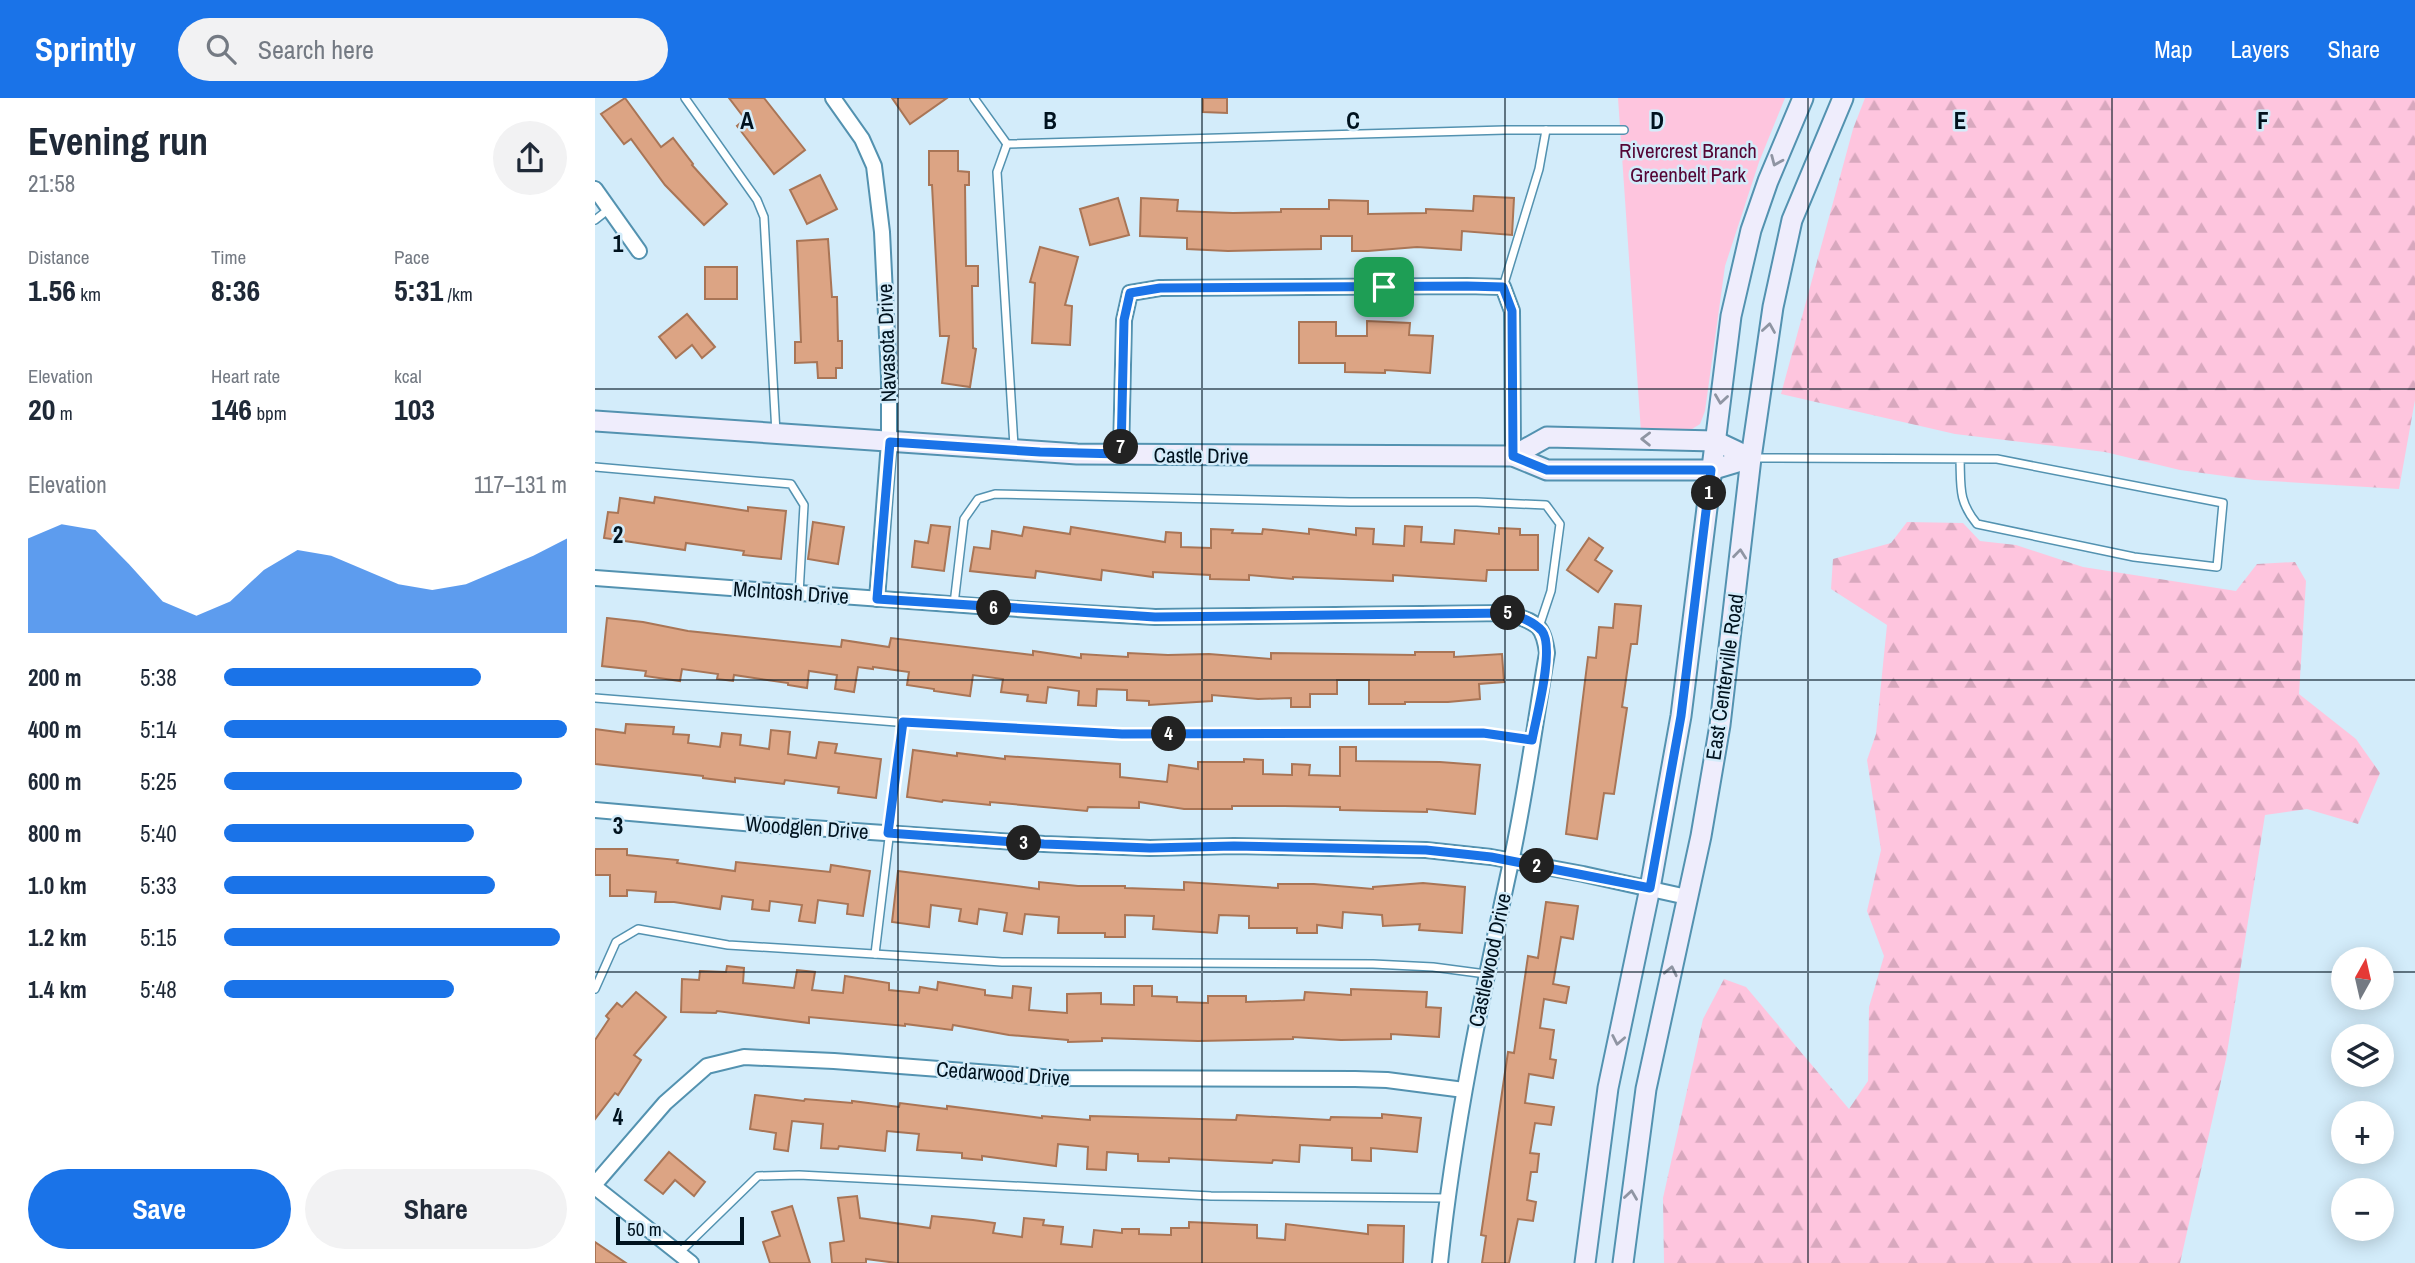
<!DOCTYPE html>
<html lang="en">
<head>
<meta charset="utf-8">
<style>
	body { margin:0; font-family:"Archivo Narrow",sans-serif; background:#f2f2f3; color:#1f2937; height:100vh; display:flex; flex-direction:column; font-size:26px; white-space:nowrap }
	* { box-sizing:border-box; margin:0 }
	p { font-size:23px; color:#747a83 }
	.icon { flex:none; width:38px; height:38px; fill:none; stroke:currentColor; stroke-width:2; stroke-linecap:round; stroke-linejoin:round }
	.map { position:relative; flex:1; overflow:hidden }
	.drawer { display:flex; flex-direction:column; background:#fff; width:595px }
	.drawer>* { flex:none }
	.needle { width:46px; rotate:8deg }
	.fabs { position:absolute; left:1736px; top:849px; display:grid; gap:14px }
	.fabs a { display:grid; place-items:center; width:63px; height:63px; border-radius:50%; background:#fff; box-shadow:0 4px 18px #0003; font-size:35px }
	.scale { position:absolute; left:21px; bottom:18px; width:128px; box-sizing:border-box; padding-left:7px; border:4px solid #00121e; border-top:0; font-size:19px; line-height:24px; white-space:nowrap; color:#00121e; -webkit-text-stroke:5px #d3ecfa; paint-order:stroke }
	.pin { position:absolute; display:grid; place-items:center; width:60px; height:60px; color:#fff; margin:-30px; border-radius:14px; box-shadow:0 4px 10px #0006 }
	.km { position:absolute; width:35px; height:35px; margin:-18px; border-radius:50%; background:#222; color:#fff; font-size:19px; line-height:35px; text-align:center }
	.round { display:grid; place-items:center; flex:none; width:74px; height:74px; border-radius:37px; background:#f2f2f3 }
	.head { display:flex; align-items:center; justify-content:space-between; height:119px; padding:0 28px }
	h1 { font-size:38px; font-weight:700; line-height:52px }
	.figures { display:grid; grid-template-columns:repeat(3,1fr); gap:10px; height:119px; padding:7px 28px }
	.figures div { display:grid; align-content:center }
	.figures b { font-size:30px; font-weight:700 }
	.figures small { font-size:19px; font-weight:400 }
	.figures p { font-size:19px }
	.chart { height:196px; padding:14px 28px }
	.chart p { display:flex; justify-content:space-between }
	.chart svg { width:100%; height:126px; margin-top:7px; fill:#1a73e8; opacity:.7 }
	.primary-button { display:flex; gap:14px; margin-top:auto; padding:14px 28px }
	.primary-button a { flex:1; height:80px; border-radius:42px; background:#1a73e8; color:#fff; font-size:28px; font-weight:700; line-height:80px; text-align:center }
	.primary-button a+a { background:#f2f2f3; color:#1f2937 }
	ul { padding:0 28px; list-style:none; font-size:23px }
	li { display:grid; grid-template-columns:112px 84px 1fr; align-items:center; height:52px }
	li i { height:18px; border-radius:9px; background:#1a73e8 }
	header { display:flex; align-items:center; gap:42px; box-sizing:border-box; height:98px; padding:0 35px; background:#1a73e8; color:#fff }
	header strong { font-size:33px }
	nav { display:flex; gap:38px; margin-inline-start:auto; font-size:24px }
	.search { width:490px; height:63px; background:#f2f2f3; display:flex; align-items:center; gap:18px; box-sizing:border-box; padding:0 24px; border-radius:38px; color:#747a83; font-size:26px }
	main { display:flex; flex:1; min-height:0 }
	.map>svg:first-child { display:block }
	.green { fill:#fec5de }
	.forest { fill:url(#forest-firs) }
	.building { fill:#dca484; stroke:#a97556; stroke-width:2 }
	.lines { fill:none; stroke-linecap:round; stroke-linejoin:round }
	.lane-casing { stroke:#5392b0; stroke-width:10 }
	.street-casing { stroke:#5392b0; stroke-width:18 }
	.secondary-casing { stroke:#5392b0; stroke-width:23 }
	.lane { stroke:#fff; stroke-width:7 }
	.street { stroke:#fff; stroke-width:14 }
	.secondary { stroke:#efedfc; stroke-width:19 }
	.oneway { stroke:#8f95a3 }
	.route-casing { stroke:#fff; stroke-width:14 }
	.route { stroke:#1a73e8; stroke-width:9 }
	.grid { fill:none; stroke:#00121e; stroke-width:2; stroke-opacity:0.55 }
	.labels { text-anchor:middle; stroke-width:5; stroke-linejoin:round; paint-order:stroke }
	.park-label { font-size:21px; fill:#550635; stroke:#d3ecfa }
	.street-label { font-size:21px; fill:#00121e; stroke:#d3ecfa }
	.grid-label { font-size:23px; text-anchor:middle; font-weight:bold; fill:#00121e; stroke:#d3ecfa; stroke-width:5; stroke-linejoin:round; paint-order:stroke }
</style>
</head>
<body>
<header>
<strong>Sprintly</strong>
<div class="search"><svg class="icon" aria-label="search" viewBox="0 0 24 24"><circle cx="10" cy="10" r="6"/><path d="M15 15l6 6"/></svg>Search here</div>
<nav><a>Map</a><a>Layers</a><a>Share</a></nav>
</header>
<main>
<section class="drawer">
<div class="head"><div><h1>Evening run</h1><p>21:58</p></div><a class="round"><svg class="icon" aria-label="share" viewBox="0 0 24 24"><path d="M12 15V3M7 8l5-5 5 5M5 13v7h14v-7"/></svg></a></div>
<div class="figures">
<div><p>Distance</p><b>1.56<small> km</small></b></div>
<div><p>Time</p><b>8:36</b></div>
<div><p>Pace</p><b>5:31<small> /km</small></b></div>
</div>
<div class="figures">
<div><p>Elevation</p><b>20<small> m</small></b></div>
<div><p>Heart rate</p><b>146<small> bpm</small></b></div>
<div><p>kcal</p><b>103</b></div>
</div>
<div class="chart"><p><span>Elevation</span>117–131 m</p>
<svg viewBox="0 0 160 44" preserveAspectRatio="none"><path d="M0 44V11L10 6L20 8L30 20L40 33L50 38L60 33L70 22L80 15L90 17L100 22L110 27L120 29L130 27L140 22L150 17L160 11V44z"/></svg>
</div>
<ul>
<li><b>200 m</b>5:38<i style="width:75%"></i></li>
<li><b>400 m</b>5:14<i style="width:100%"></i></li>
<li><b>600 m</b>5:25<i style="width:87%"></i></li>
<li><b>800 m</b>5:40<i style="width:73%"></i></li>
<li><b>1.0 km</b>5:33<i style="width:79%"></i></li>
<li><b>1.2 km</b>5:15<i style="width:98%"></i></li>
<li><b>1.4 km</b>5:48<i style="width:67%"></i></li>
</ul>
<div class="primary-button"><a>Save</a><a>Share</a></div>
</section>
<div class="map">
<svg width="1820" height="1165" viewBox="0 0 1820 1165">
	<defs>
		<pattern id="forest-firs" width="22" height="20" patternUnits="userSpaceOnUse" patternTransform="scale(1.75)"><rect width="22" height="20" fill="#fec5de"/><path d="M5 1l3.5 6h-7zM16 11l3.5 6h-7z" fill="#d8a8be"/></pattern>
	</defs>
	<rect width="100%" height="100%" fill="#d3ecfa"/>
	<polygon class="green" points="1023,0 1190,0 1164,64 1130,168 1110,313 1105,326 1094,333 1046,334"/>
	<g class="forest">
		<polygon points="1270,0 1820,0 1820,302 1804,391 1659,382 1585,372 1510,354 1360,336 1186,296 1258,31"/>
		<polygon points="1312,424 1368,425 1385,443 1421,447 1488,469 1641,493 1662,466 1700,464 1711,483 1704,596 1761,641 1785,675 1763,726 1712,711 1670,717 1631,961 1585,1165 1069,1165 1068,1100 1108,921 1129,881 1151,889 1254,1011 1273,983 1274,909 1289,858 1272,813 1286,752 1272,662 1281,636 1292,527 1236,491 1238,461 1296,445"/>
	</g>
	<g class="building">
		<polygon points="30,0 66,49 78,40 98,66 97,67 132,106 109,127 70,87 36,41 29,46 6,16"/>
		<polygon points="134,0 169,0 210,52 179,76 142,28 150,21"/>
		<polygon points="297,0 352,0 315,26"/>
		<polygon points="608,0 632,0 632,15 608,14"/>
		<polygon points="334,53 363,53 363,73 374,74 374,87 370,87 371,168 383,168 383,188 377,188 378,250 381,251 375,289 347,285 354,238 345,238 337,87 334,87"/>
		<polygon points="225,77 242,111 212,126 195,92"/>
		<polygon points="879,98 919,100 917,137 867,133 866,152 822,149 773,153 757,153 757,138 726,138 726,151 633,153 592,151 592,140 545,138 546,100 583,102 582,113 638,115 686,114 686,111 734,111 734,102 773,103 773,116 831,115 831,111 878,113"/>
		<polygon points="523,100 534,137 495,147 485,111"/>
		<polygon points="233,141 237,199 242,199 243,243 247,243 247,270 241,270 241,280 223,280 222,264 200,265 200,244 206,244 202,143"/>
		<polygon points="445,149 483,159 470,207 477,208 475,247 437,245 440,185 435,184"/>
		<rect x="110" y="169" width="32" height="32"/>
		<polygon points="92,216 120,249 107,260 97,247 81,260 64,239"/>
		<polygon points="772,223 815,225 814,237 838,238 835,275 790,272 790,275 750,274 750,265 704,265 704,224 741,224 741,238 772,238"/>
		<polygon points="60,399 153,413 153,409 191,413 186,461 148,457 149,453 91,445 90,452 9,440 13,414 23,415 25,400 59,405"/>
		<polygon points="218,424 249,429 243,466 213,461"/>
		<polygon points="336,427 355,429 349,473 317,469 320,443 333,445"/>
		<polygon points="810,428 827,429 826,444 859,446 860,432 904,436 904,430 925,431 925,437 943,437 943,472 892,472 891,483 798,477 798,483 698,479 698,481 654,477 654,482 615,481 615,477 558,474 558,479 507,472 506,482 441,473 440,480 375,473 379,449 395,451 397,433 427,438 429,429 475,436 476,429 570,444 571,434 586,435 586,449 616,450 616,431 638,432 637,435 667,436 668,431 714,436 714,431 761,437 761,430 779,431 778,446 809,448"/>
		<polygon points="994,440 1008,450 1000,462 1017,473 1003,494 972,472"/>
		<polygon points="1020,506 1046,508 1042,546 1036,546 1027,609 1032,610 1019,696 1009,695 1002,741 971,736 993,559 1001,560 1004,529 1018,530"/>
		<polygon points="12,520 48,524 93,533 246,549 247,542 294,549 296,540 438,557 438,553 486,560 486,556 533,559 533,555 573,557 614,556 676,561 676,555 820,557 820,554 859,554 859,559 907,556 909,584 884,586 885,601 853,604 810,604 810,606 774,606 774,582 742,582 742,596 715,596 715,609 696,609 696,600 663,601 617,597 617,603 554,607 554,603 532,602 532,592 502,591 501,608 483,607 484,593 453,589 451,605 432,603 433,597 406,594 408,581 378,577 375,598 339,593 339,591 312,587 314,574 278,569 278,571 263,569 259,594 240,591 242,577 214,573 212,590 193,587 193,585 139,577 138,583 122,581 123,576 87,571 85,583 50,578 51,573 7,568"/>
		<polygon points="31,626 79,629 78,636 94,637 93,645 125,649 127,635 146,637 145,647 174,651 176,632 195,634 193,656 221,660 224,644 242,646 240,655 286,661 281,700 243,695 244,689 190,682 189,686 140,680 140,684 108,680 108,678 0,666 0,631 30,635"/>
		<polygon points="745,649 761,649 761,663 845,664 885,667 880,716 832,711 832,714 745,712 745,709 689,708 637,708 637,711 589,711 544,704 544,710 493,709 492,713 395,704 395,707 348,702 347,704 312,699 318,652 362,658 362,655 410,661 410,658 525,666 525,679 572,684 574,667 603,671 603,664 649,664 649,661 668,662 668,676 697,677 697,666 715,667 714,677 745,678"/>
		<polygon points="0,751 32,751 32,757 83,762 82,765 140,773 141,764 235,774 236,767 275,773 268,818 252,816 253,806 223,802 220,825 204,823 207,807 175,803 174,813 157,811 158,802 127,798 125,811 79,804 60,804 61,794 32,792 32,798 15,798 15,777 0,777"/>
		<polygon points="303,773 444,791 444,784 483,788 530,788 530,790 589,792 589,784 683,790 683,786 719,786 778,791 778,789 828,785 870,789 867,835 824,832 825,826 788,828 787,817 748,814 747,830 722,827 722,835 702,835 702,830 654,830 654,818 624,817 622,835 558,831 559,818 530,817 530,839 510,839 510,835 463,835 464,819 430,816 427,836 409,833 412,815 384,811 382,826 364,823 366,811 336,807 334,829 297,824"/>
		<polygon points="951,804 983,808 978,841 966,839 958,886 974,889 971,905 949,901 945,930 959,932 955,961 961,962 958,980 934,976 930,1005 959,1009 956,1027 940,1025 935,1055 944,1056 942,1074 936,1074 932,1102 941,1104 938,1123 923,1121 914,1165 887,1165 891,1138 886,1137 913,954 919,955 933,858 943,860"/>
		<polygon points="132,868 149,870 148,885 199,890 202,872 220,874 217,892 248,895 250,878 294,885 294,892 324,895 325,889 342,892 343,884 390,892 390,897 417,900 418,888 436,890 434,912 472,915 472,896 506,895 506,906 539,907 539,888 557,888 557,898 582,899 582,904 613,905 613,898 651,898 651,904 709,902 710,894 756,897 756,891 832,894 831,909 846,910 844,939 796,936 796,941 746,942 698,939 698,941 603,943 507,940 507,943 473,944 473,942 414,937 358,927 357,932 310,926 310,928 214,919 214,925 122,913 121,915 86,914 87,881 104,882 105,873 131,874"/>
		<polygon points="41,894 71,919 39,957 46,962 23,997 20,995 0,1021 0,942 14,921 11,918 22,905 27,909"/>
		<polygon points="160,997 209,1003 210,1001 257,1005 257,1003 304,1009 305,1005 352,1011 352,1008 447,1020 447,1018 495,1022 495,1018 641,1022 642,1017 735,1022 736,1019 787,1020 787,1016 826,1020 822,1054 776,1050 776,1063 757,1062 757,1050 705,1047 704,1064 678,1062 677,1065 574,1060 574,1064 543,1063 543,1056 512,1054 511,1072 492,1071 493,1049 463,1046 461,1068 387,1058 387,1062 367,1060 367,1055 322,1052 324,1036 292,1033 290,1053 244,1048 243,1051 226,1050 228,1026 197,1023 193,1053 179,1051 181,1035 155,1031"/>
		<polygon points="74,1054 110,1084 99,1098 80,1082 68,1096 50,1082"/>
		<polygon points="262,1098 265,1120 335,1130 337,1118 378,1122 400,1125 398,1135 427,1139 429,1120 449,1122 448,1127 468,1129 466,1146 497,1149 499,1132 527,1135 527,1131 544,1131 544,1136 576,1137 576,1130 594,1130 594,1124 662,1127 662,1140 690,1142 691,1126 773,1136 773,1127 809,1128 808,1165 302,1165 271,1161 271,1165 237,1165 235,1145 249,1143 243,1100"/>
		<polygon points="197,1108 215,1165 175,1165 168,1144 185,1138 177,1114"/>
		<polygon points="0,1144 31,1165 0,1165"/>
	</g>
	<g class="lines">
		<defs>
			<g id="lane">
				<polyline points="90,0 162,102 169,119 181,335"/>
				<polyline points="379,0 412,46 910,32 1029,32"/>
				<polyline points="412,46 402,74 419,348"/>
				<polyline points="0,122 14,111"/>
				<polyline points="908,189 944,71 951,32"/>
				<path d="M1159,360L1402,361L1628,405L1622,469L1539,459L1382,426C1363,403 1366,389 1365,361"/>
				<polyline points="0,369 196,386 209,407 204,496"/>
				<polyline points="359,506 369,421 383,401 400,396 755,404 882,404 951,407 965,426 956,493 944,529"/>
				<polyline points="0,600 301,624 527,636 888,635 937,642"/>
				<polyline points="280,856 308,624"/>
				<polyline points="0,891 21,844 43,831 133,847 407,864 778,866 838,869 891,876"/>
				<polyline points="84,1155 163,1078 204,1077 616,1098 852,1100"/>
			</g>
			<g id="street">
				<polyline points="238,0 267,41 279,68 287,134 294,279 294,344 282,501"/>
				<polyline points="0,91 44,153"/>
				<polyline points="526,356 529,222 535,195 565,190 872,188 908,189 917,213 918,358"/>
				<path d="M0,480L436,512L560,519L913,515C940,525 948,524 952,555C940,624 931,695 916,764C887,897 859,1029 845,1165"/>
				<polyline points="0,712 160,726 449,746 555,750 639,748 831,752 896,759 988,776 1092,799"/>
				<polyline points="0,1086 70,1005 112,968 149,959 239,963 461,980 760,981 792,982 869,992"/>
				<polyline points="0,1089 96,1165"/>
			</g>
			<g id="secondary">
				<polyline points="0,323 482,356 918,358 952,372 1116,372 1156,360"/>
				<polyline points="918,358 952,339 1120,343 1156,360"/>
				<polyline points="990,1165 1013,990 1055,790 1086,618 1136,218 1156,132 1173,83 1208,0"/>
				<polyline points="1028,1165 1051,991 1106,738 1125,627 1156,360 1178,209 1197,122 1248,0"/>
			</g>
		</defs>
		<use href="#lane" class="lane-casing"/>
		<use href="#street" class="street-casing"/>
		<use href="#secondary" class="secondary-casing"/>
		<use href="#lane" class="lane"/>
		<use href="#street" class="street"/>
		<use href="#secondary" class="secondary"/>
	</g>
	<defs><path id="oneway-chevron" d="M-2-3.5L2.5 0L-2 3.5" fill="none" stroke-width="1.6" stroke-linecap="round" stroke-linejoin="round" transform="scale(1.75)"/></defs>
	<g class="oneway">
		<use href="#oneway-chevron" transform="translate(1181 63) rotate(113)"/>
		<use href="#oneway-chevron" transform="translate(1174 230) rotate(-81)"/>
		<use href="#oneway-chevron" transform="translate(1126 301) rotate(98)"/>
		<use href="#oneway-chevron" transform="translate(1051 341) rotate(-179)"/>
		<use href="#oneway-chevron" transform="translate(1145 456) rotate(-84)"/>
		<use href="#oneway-chevron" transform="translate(1076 873) rotate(-78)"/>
		<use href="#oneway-chevron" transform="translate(1023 942) rotate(101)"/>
		<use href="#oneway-chevron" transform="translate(1036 1097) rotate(-82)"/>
	</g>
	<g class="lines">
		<defs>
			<path id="route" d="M872,188L908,189L917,213L918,358L952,372H1116L1086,618L1055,790L896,759L831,752L639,748L555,750L449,746L293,735L308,624L527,636L888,635L937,642C941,620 960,550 947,533C938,523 925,519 913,515L560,519L282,501L295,344L445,354L526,356L529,222L535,195L565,190Z"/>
		</defs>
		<use href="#route" class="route-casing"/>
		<use href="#route" class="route"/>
	</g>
	<path class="grid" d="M303,0V1165M607,0V1165M910,0V1165M1213,0V1165M1517,0V1165M0,291H1820M0,582H1820M0,874H1748M1787,874H1820"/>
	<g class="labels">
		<g class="park-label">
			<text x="1093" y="60">Rivercrest Branch<tspan x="1093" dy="24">Greenbelt Park</tspan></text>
		</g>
		<g class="street-label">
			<text transform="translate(292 245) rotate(-92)" y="7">Navasota Drive</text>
			<text transform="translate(606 358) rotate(1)" y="7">Castle Drive</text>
			<text transform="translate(196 495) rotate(4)" y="7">McIntosh Drive</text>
			<text transform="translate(1130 579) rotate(-82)" y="7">East Centerville Road</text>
			<text transform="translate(212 730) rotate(4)" y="7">Woodglen Drive</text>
			<text transform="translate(895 862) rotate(-78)" y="7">Castlewood Drive</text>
			<text transform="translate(408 976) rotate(4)" y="7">Cedarwood Drive</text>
		</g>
	</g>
	<g class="grid-label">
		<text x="152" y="31">A</text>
		<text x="455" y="31">B</text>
		<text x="758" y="31">C</text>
		<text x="1062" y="31">D</text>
		<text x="1365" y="31">E</text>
		<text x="1668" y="31">F</text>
		<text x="23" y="154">1</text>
		<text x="23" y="445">2</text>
		<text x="23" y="736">3</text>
		<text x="23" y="1027">4</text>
	</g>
</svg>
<div class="fabs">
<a><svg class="needle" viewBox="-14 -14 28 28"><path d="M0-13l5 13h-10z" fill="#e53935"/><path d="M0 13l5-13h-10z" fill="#747a83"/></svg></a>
<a><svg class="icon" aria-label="layers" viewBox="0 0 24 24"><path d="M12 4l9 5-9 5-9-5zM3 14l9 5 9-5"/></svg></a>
<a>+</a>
<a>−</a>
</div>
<div class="scale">50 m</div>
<div class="pin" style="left:789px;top:189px;background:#1e9e55"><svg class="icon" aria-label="arrive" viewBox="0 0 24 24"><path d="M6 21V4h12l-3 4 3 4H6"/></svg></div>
<b class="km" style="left:1114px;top:395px">1</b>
<b class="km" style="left:942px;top:768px">2</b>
<b class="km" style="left:429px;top:745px">3</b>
<b class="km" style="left:574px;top:636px">4</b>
<b class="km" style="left:913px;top:515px">5</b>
<b class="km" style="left:399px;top:510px">6</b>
<b class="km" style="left:526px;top:349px">7</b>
</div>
</main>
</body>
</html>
